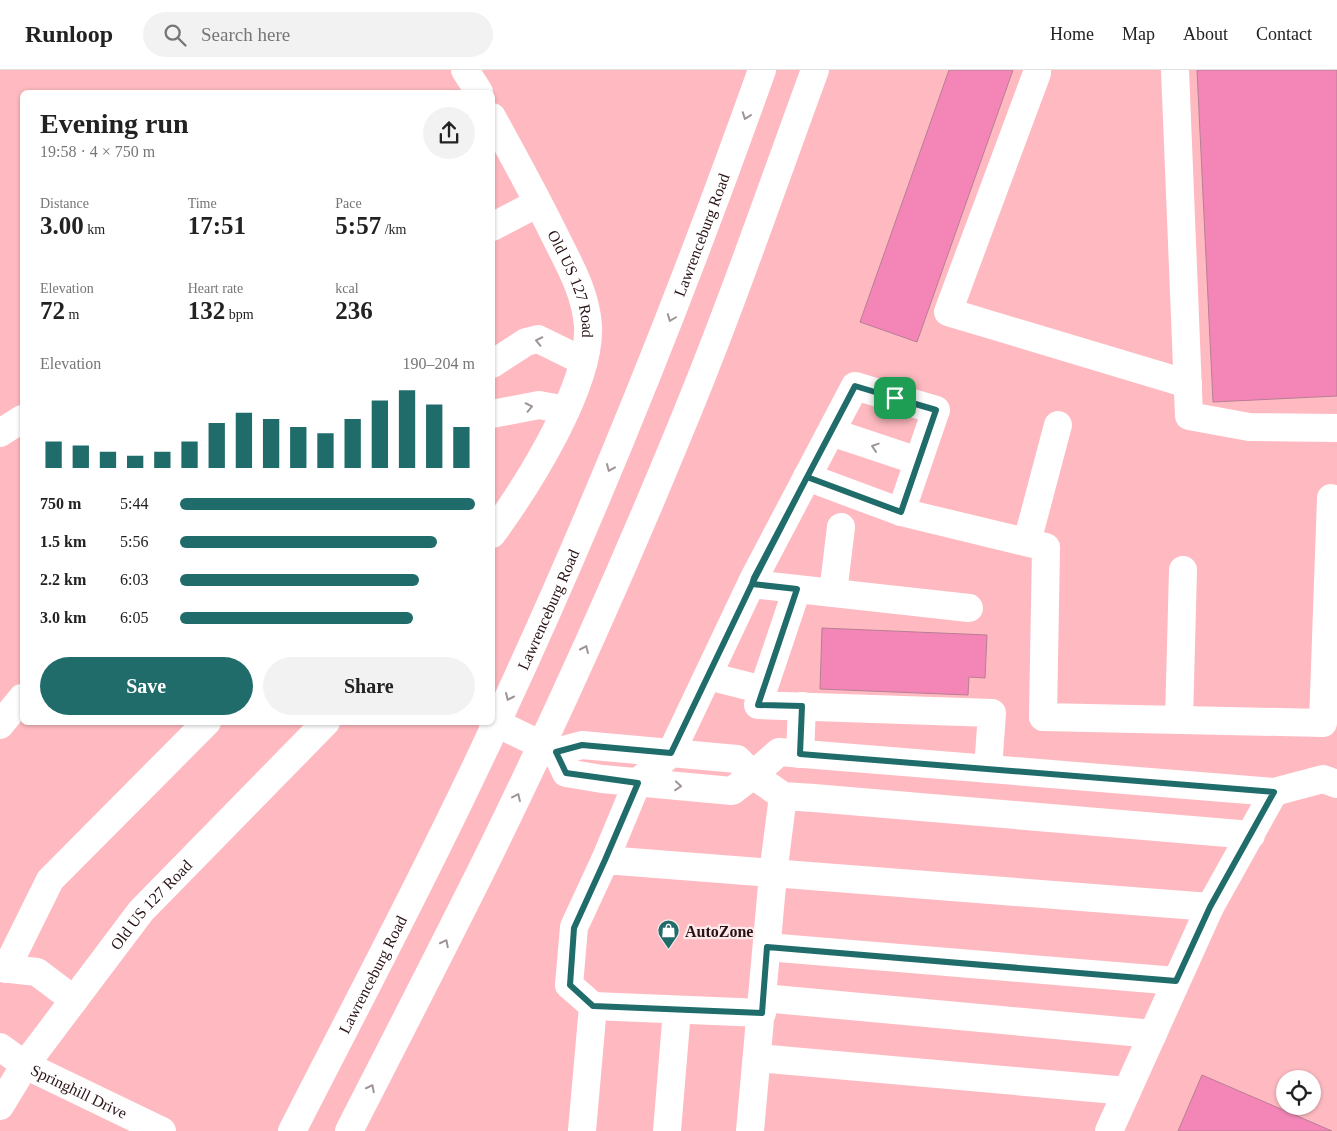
<!DOCTYPE html>
<html lang="en">
<head>
<meta charset="utf-8">
<style>
	body { margin:0; font-family:Georgia,serif; background:#f2f2f2; color:#222; height:100vh; display:flex; flex-direction:column; font-size:19px; white-space:nowrap }
	* { box-sizing:border-box; margin:0 }
	p { font-size:16px; color:#767676 }
	.icon { flex:none; width:28px; height:28px; fill:none; stroke:currentColor; stroke-width:2; stroke-linecap:round; stroke-linejoin:round }
	.map { position:relative; flex:1; overflow:hidden }
	.sheet { position:absolute; left:20px; top:20px; width:475px; height:635px; display:flex; flex-direction:column; background:#fff; border-radius:8px; box-shadow:0 1px 4px #0004 }
	.sheet>* { flex:none }
	.controls { position:absolute; left:1276px; top:1000px; display:grid; gap:10px }
	.controls a { display:grid; place-items:center; width:45px; height:45px; border-radius:50%; background:#fff; box-shadow:0 1px 4px #0004; font-size:25px }
	.pin { position:absolute; display:grid; place-items:center; width:42px; height:42px; color:#fff; margin:-21px; border-radius:10px; box-shadow:0 2px 8px #0006 }
	.round { display:grid; place-items:center; flex:none; width:52px; height:52px; border-radius:26px; background:#f2f2f2 }
	.headline { display:flex; align-items:center; justify-content:space-between; height:85px; padding:0 20px }
	h1 { font-size:28px; font-weight:700; line-height:38px }
	.stats { display:grid; grid-template-columns:repeat(3,1fr); gap:8px; height:85px; padding:5px 20px }
	.stats div { display:grid; align-content:center }
	.stats b { font-size:25px; font-weight:700 }
	.stats small { font-size:14px; font-weight:400 }
	.stats p { font-size:14px }
	.chart { height:140px; padding:10px 20px }
	.chart p { display:flex; justify-content:space-between }
	.chart svg { width:100%; height:90px; margin-top:5px; stroke:#206c6b; stroke-width:6 }
	.primary-button { display:flex; gap:10px; margin-top:auto; padding:10px 20px }
	.primary-button a { flex:1; height:58px; border-radius:30px; background:#206c6b; color:#fff; font-size:20px; font-weight:700; line-height:58px; text-align:center }
	.primary-button a+a { background:#f2f2f2; color:#222 }
	ul { padding:0 20px; list-style:none; font-size:16px }
	li { display:grid; grid-template-columns:80px 60px 1fr; align-items:center; height:38px }
	li i { height:12px; border-radius:6px; background:#206c6b }
	header { display:flex; align-items:center; gap:30px; box-sizing:border-box; height:70px; padding:0 25px; background:#fff; border-bottom:1px solid #e0e0e0 }
	header strong { font-size:24px }
	nav { display:flex; gap:28px; margin-inline-start:auto; font-size:18px }
	.search { width:350px; height:45px; background:#f2f2f2; display:flex; align-items:center; gap:12px; box-sizing:border-box; padding:0 18px; border-radius:28px; color:#767676; font-size:19px }
	.map>svg:first-child { display:block }
	.building { fill:#f386b6; stroke:#b87e95 }
	.lines { fill:none; stroke-linecap:round; stroke-linejoin:round }
	.minor { stroke:#fff; stroke-width:28 }
	.highway { stroke:#fff; stroke-width:28 }
	.oneway { stroke:#9f9596 }
	.route-casing { stroke:#fff; stroke-width:10 }
	.route { stroke:#206c6b; stroke-width:6 }
	.labels { text-anchor:middle; stroke-width:4.5; stroke-linejoin:round; paint-order:stroke }
	.street-label { font-size:16px; fill:#2a1315; stroke:#ffeaeb }
	.poi-label { font-size:16px; font-weight:bold; fill:#2a1315; stroke:#ffeaeb; text-anchor:start }
</style>
</head>
<body>
<header>
<strong>Runloop</strong>
<div class="search"><svg class="icon" aria-label="search" viewBox="0 0 24 24"><circle cx="10" cy="10" r="6"/><path d="M15 15l6 6"/></svg>Search here</div>
<nav><a>Home</a><a>Map</a><a>About</a><a>Contact</a></nav>
</header>
<div class="map">
<svg width="1337" height="1061" viewBox="0 0 1337 1061">
	<rect width="100%" height="100%" fill="#febac0"/>
	<g class="building">
		<polygon points="949,0 1013,0 917,272 860,252"/>
		<polygon points="1197,0 1337,0 1337,326 1213,332"/>
		<polygon points="822,558 987,565 985,608 969,607 968,625 820,619"/>
		<polygon points="1202,1005 1332,1061 1178,1061"/>
	</g>
	<g class="lines">
		<g class="minor">
			<polyline points="465,0 479,22"/>
			<polyline points="1037,0 1037,3 948,242 1188,314"/>
			<polyline points="1175,0 1189,346 1249,357 1337,358"/>
			<path id="s1" d="M492,47C514,87 536,127 556,168C570,196 586,224 588,256C591,316 527,416 492,464"/>
			<polyline points="492,157 538,133"/>
			<polyline points="492,294 526,272 538,269 583,291"/>
			<polyline points="492,344 539,335 566,340"/>
			<polyline points="831,362 918,391"/>
			<polyline points="0,363 22,349"/>
			<polyline points="807,407 901,442"/>
			<polyline points="1027,472 1058,355"/>
			<polyline points="752,514 969,538"/>
			<polyline points="797,519 758,635 992,643 988,699"/>
			<polyline points="833,523 841,457"/>
			<polyline points="708,606 763,620"/>
			<polyline points="1179,650 1183,500"/>
			<polyline points="492,651 556,682 566,703 602,709 732,721 753,705 737,689 582,675 556,682"/>
			<polyline points="0,655 22,628"/>
			<polyline points="800,684 802,636"/>
			<polyline points="1274,722 1323,709 1337,714"/>
			<polyline points="605,790 637,713 671,683 754,508 855,316 936,340 901,442 1046,477 1043,647 1323,653 1331,428"/>
			<polyline points="767,877 1176,911"/>
			<polyline points="0,898 37,902 74,930"/>
			<polyline points="6,899 50,810 207,652"/>
			<polyline points="763,928 1153,964"/>
			<polyline points="593,936 762,943"/>
			<path id="s2" d="M0,977L25,995L162,1061"/>
			<polyline points="758,988 1127,1021"/>
			<path id="s3" d="M0,1036L25,995L141,841L326,652"/>
			<polyline points="582,1061 593,936 569,915 574,857 605,790 1210,837 1274,722 779,682 753,705 783,726 814,728 1251,765"/>
			<polyline points="667,1061 677,940"/>
			<polyline points="750,1061 773,804 783,726"/>
			<polyline points="1109,1061 1210,837"/>
		</g>
		<g class="highway">
			<path id="s4" d="M292,1061C361,926 432,792 496,654C596,440 683,222 762,0"/>
			<path d="M349,1061C396,969 443,878 489,785C557,646 621,504 680,360C729,242 771,120 815,0"/>
		</g>
	</g>
	<defs><path id="oneway-chevron" d="M-2-3.5L2.5 0L-2 3.5" fill="none" stroke-width="1.6" stroke-linecap="round" stroke-linejoin="round" transform="scale(1.25)"/></defs>
	<g class="oneway">
		<use href="#oneway-chevron" transform="translate(746 46) rotate(110)"/>
		<use href="#oneway-chevron" transform="translate(671 248) rotate(111)"/>
		<use href="#oneway-chevron" transform="translate(539 271) rotate(-168)"/>
		<use href="#oneway-chevron" transform="translate(529 337) rotate(-12)"/>
		<use href="#oneway-chevron" transform="translate(875 377) rotate(-162)"/>
		<use href="#oneway-chevron" transform="translate(610 398) rotate(113)"/>
		<use href="#oneway-chevron" transform="translate(585 579) rotate(-66)"/>
		<use href="#oneway-chevron" transform="translate(509 627) rotate(114)"/>
		<use href="#oneway-chevron" transform="translate(678 716) rotate(5)"/>
		<use href="#oneway-chevron" transform="translate(517 727) rotate(-65)"/>
		<use href="#oneway-chevron" transform="translate(445 873) rotate(-63)"/>
		<use href="#oneway-chevron" transform="translate(371 1018) rotate(-63)"/>
	</g>
	<g class="lines">
		<defs>
			<polyline id="route" points="895,328 855,316 754,508 752,514 671,683 582,675 556,682 566,703 638,713 605,790 574,858 570,915 593,936 762,943 767,877 1176,911 1210,837 1274,722 800,684 802,636 758,635 797,519 752,514 807,407 901,442 936,340 895,328"/>
		</defs>
		<use href="#route" class="route-casing"/>
		<use href="#route" class="route"/>
	</g>
	<defs>
		<symbol id="shop-pin" viewBox="-11 -11 22 30"><path d="M0 17L-7.5 6A9.5 9.5 0 1 1 7.5 6Z" fill="#206c6b" stroke="#ffeaeb"/><path d="M-5-2.5h2.3a2.7 3.5 0 0 1 5.4 0H5L5.5 6h-11ZM-1.5-2.5h3a1.5 2.3 0 0 0-3 0Z" fill="#fff"/></symbol>
	</defs>
	<g fill-rule="evenodd">
		<use href="#shop-pin" x="656" y="848" width="25" height="34"/>
	</g>
	<g class="labels">
		<g class="street-label">
			<text dy="6" stroke="none"><textPath href="#s4" startOffset="986">Lawrenceburg Road</textPath></text>
			<text dy="6" stroke="none"><textPath href="#s1" startOffset="186">Old US 127 Road</textPath></text>
			<text dy="6" stroke="none"><textPath href="#s4" startOffset="581">Lawrenceburg Road</textPath></text>
			<text dy="6" stroke="none"><textPath href="#s3" startOffset="252">Old US 127 Road</textPath></text>
			<text dy="6" stroke="none"><textPath href="#s4" startOffset="176">Lawrenceburg Road</textPath></text>
			<text dy="6" stroke="none"><textPath href="#s2" startOffset="91">Springhill Drive</textPath></text>
		</g>
		<g class="poi-label">
			<text x="685" y="867">AutoZone</text>
		</g>
	</g>
</svg>
<div class="controls">
<a><svg class="icon" aria-label="locate" viewBox="0 0 24 24"><circle cx="12" cy="12" r="6"/><path d="M12 2v4M12 18v4M2 12h4M18 12h4"/></svg></a>
</div>
<div class="pin" style="left:895px;top:328px;background:#1e9e55"><svg class="icon" aria-label="arrive" viewBox="0 0 24 24"><path d="M6 21V4h12l-3 4 3 4H6"/></svg></div>
<section class="sheet">
<div class="headline"><div><h1>Evening run</h1><p>19:58 · 4 × 750 m</p></div><a class="round"><svg class="icon" aria-label="share" viewBox="0 0 24 24"><path d="M12 15V3M7 8l5-5 5 5M5 13v7h14v-7"/></svg></a></div>
<div class="stats">
<div><p>Distance</p><b>3.00<small> km</small></b></div>
<div><p>Time</p><b>17:51</b></div>
<div><p>Pace</p><b>5:57<small> /km</small></b></div>
</div>
<div class="stats">
<div><p>Elevation</p><b>72<small> m</small></b></div>
<div><p>Heart rate</p><b>132<small> bpm</small></b></div>
<div><p>kcal</p><b>236</b></div>
</div>
<div class="chart"><p><span>Elevation</span>190–204 m</p>
<svg viewBox="0 0 160 44" preserveAspectRatio="none"><path d="M5 44V31M15 44V33M25 44V36M35 44V38M45 44V36M55 44V31M65 44V22M75 44V17M85 44V20M95 44V24M105 44V27M115 44V20M125 44V11M135 44V6M145 44V13M155 44V24"/></svg>
</div>
<ul>
<li><b>750 m</b>5:44<i style="width:100%"></i></li>
<li><b>1.5 km</b>5:56<i style="width:87%"></i></li>
<li><b>2.2 km</b>6:03<i style="width:81%"></i></li>
<li><b>3.0 km</b>6:05<i style="width:79%"></i></li>
</ul>
<div class="primary-button"><a>Save</a><a>Share</a></div>
</section>
</div>
</body>
</html>
